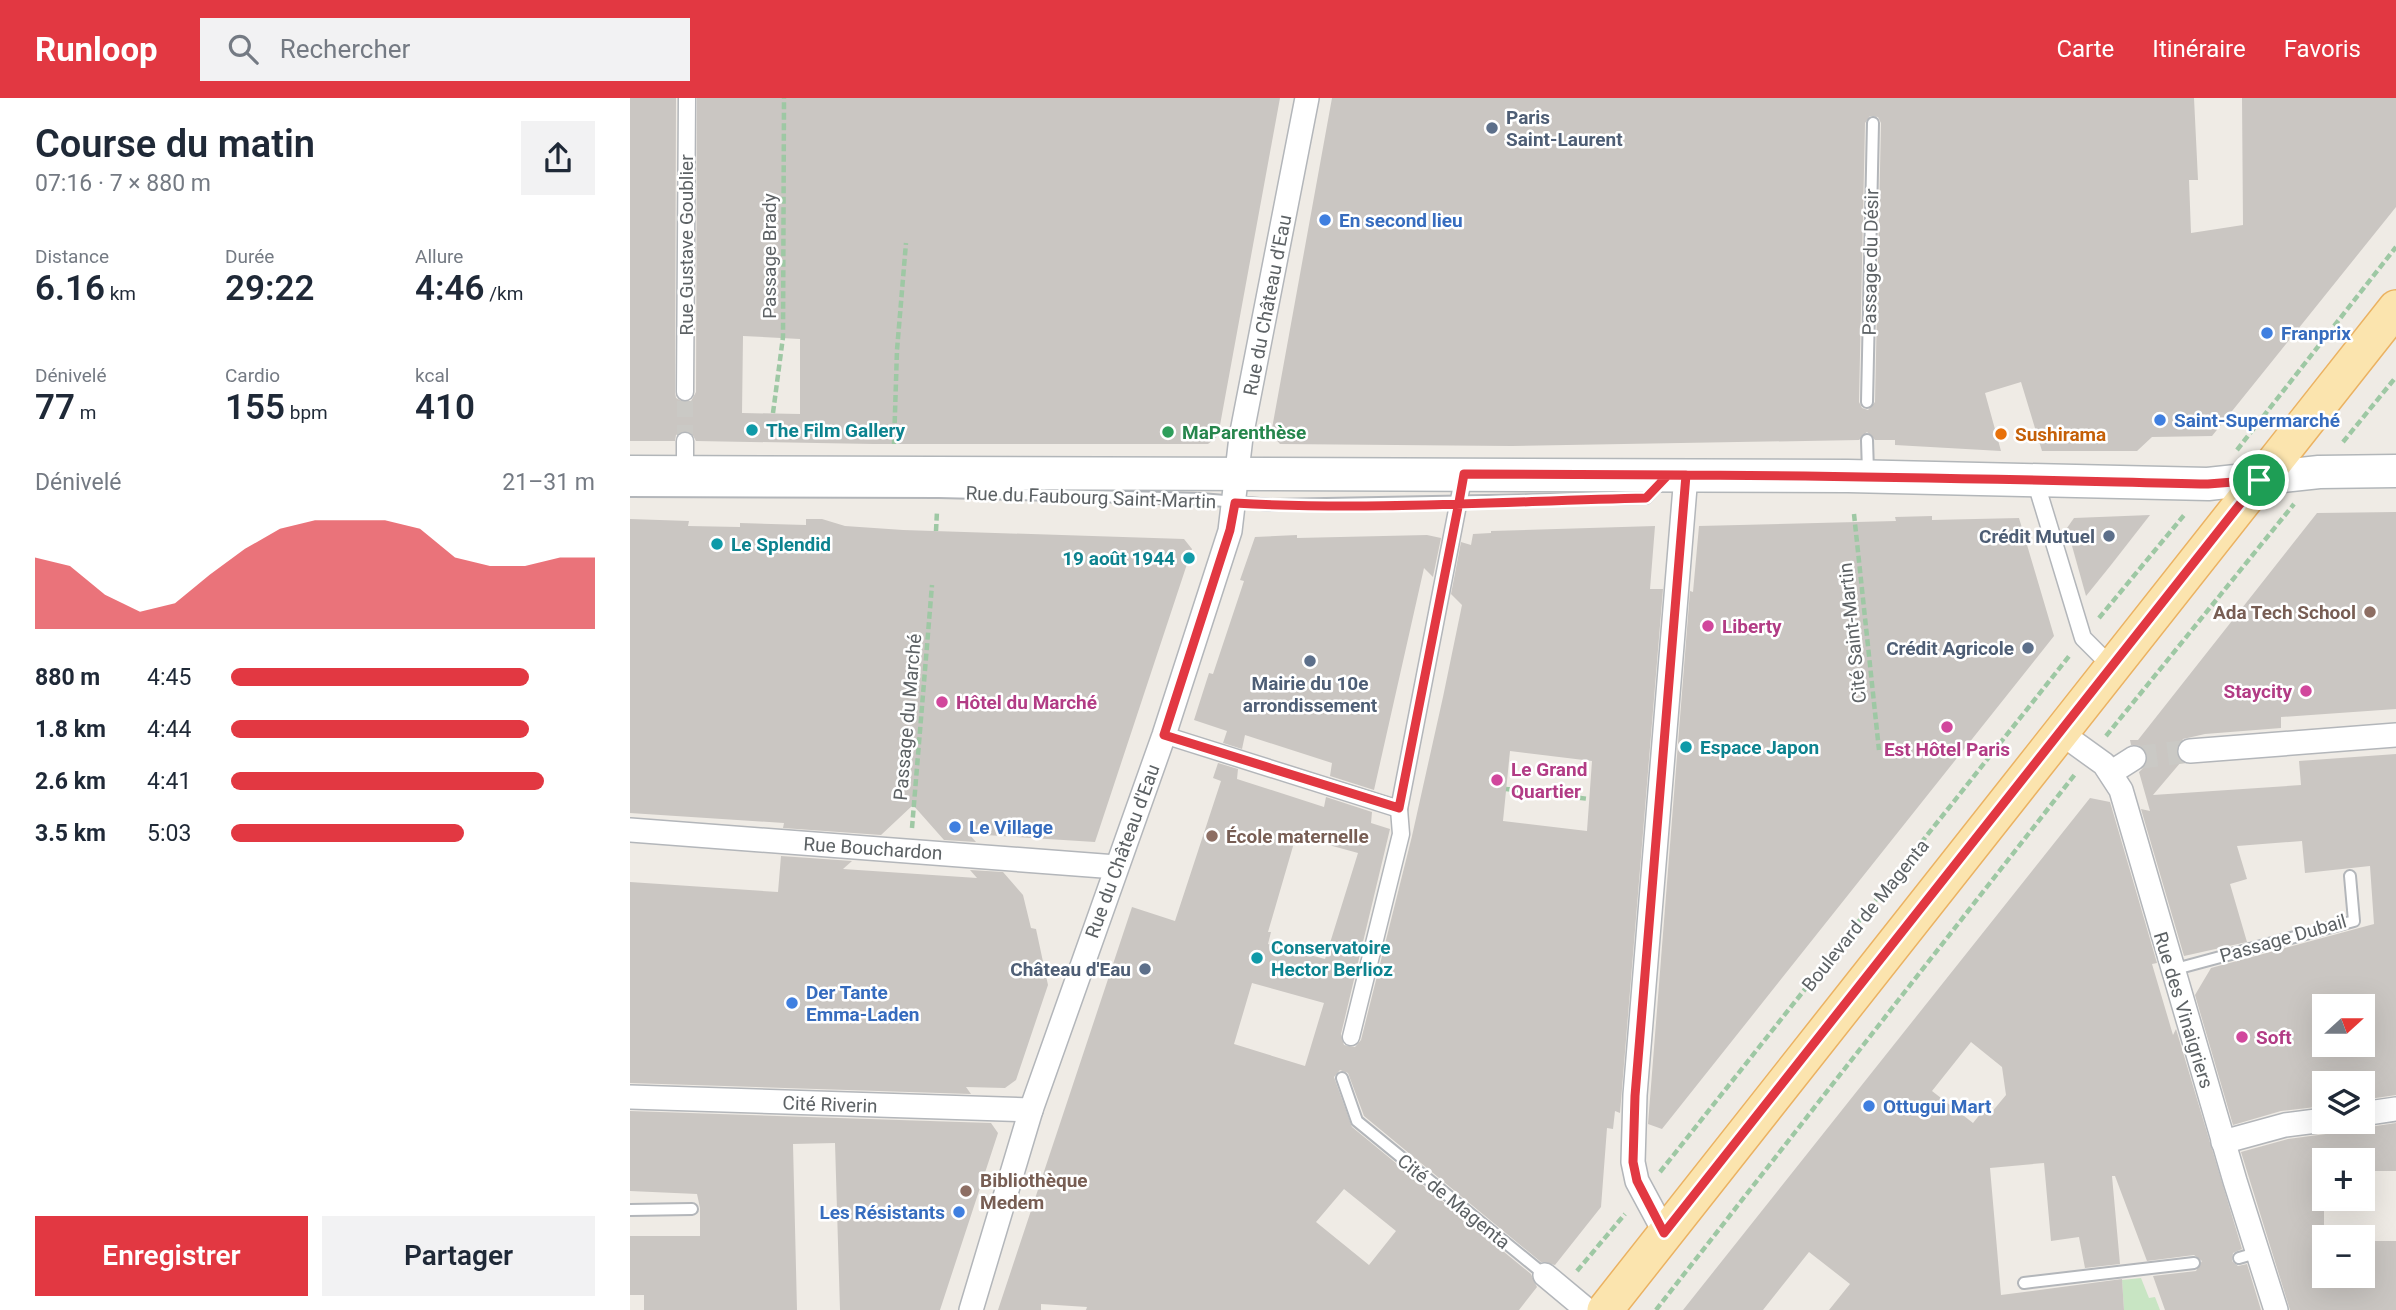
<!DOCTYPE html>
<html lang="fr">
<head>
<meta charset="utf-8">
<style>
	body { margin:0; font-family:Roboto,sans-serif; background:#f2f2f3; color:#1f2937; height:100vh; display:flex; flex-direction:column; font-size:26px; white-space:nowrap }
	* { box-sizing:border-box; margin:0 }
	p { font-size:23px; color:#747a83 }
	.icon { flex:none; width:38px; height:38px; fill:none; stroke:currentColor; stroke-width:2; stroke-linecap:round; stroke-linejoin:round }
	.map { position:relative; flex:1; overflow:hidden }
	.sheet { display:flex; flex-direction:column; background:#fff; width:630px }
	.sheet>* { flex:none }
	.needle { width:46px; rotate:69deg }
	.controls { position:absolute; left:1682px; top:896px; display:grid; gap:14px }
	.controls a { display:grid; place-items:center; width:63px; height:63px; border-radius:0px; background:#fff; box-shadow:0 7px 28px #0002; font-size:35px }
	.pin { position:absolute; display:grid; place-items:center; width:60px; height:60px; color:#fff; margin:-30px; border:4px solid #fff; border-radius:50%; box-shadow:0 2px 7px #0007 }
	.round { display:grid; place-items:center; flex:none; width:74px; height:74px; border-radius:0px; background:#f2f2f3 }
	.summary { display:flex; align-items:center; justify-content:space-between; height:119px; padding:0 35px }
	h1 { font-size:38px; font-weight:600; line-height:52px }
	.metrics { display:grid; grid-template-columns:repeat(3,1fr); gap:10px; height:119px; padding:7px 35px }
	.metrics div { display:grid; align-content:center }
	.metrics b { font-size:35px; font-weight:600 }
	.metrics small { font-size:19px; font-weight:400 }
	.metrics p { font-size:19px }
	.chart { height:196px; padding:14px 35px }
	.chart p { display:flex; justify-content:space-between }
	.chart svg { width:100%; height:126px; margin-top:7px; fill:#e23842; opacity:.7 }
	.primary-button { display:flex; gap:14px; margin-top:auto; padding:14px 35px }
	.primary-button a { flex:1; height:80px; border-radius:0px; background:#e23842; color:#fff; font-size:28px; font-weight:600; line-height:80px; text-align:center }
	.primary-button a+a { background:#f2f2f3; color:#1f2937 }
	ul { padding:0 35px; list-style:none; font-size:23px }
	li { display:grid; grid-template-columns:112px 84px 1fr; align-items:center; height:52px }
	li i { height:18px; border-radius:9px; background:#e23842 }
	header { display:flex; align-items:center; gap:42px; box-sizing:border-box; height:98px; padding:0 35px; background:#e23842; color:#fff }
	header strong { font-size:33px }
	nav { display:flex; gap:38px; margin-inline-start:auto; font-size:24px }
	.search { width:490px; height:63px; background:#f2f2f3; display:flex; align-items:center; gap:18px; box-sizing:border-box; padding:0 24px; border-radius:0px; color:#747a83; font-size:26px }
	main { display:flex; flex:1; min-height:0 }
	.map>svg:first-child { display:block }
	.green { fill:#c8e5c3 }
	.building { fill:#cac6c2; fill-rule:evenodd }
	.lines { fill:none; stroke-linecap:round; stroke-linejoin:round }
	.pedestrian-tunnel { stroke:#cac9c5; stroke-width:16; stroke-dasharray:16 8; stroke-linecap:butt }
	.minor-tunnel { stroke:#cac9c5; stroke-width:23; stroke-dasharray:23 11; stroke-linecap:butt }
	.service-casing { stroke:#b3b6ba; stroke-width:14 }
	.pedestrian-casing { stroke:#b3b6ba; stroke-width:19 }
	.minor-casing { stroke:#b3b6ba; stroke-width:26 }
	.secondary-casing { stroke:#b2b6b9; stroke-width:35 }
	.primary-casing { stroke:#ebb262; stroke-width:38 }
	.path { stroke:#9ec8a4; stroke-width:4.5; stroke-dasharray:7 3.5; stroke-linecap:butt }
	.service { stroke:#fff; stroke-width:10 }
	.pedestrian { stroke:#fff; stroke-width:16 }
	.minor { stroke:#fff; stroke-width:23 }
	.secondary { stroke:#fff; stroke-width:32 }
	.primary { stroke:#fbe4ae; stroke-width:35 }
	.route-casing { stroke:#fff; stroke-width:14 }
	.route { stroke:#e23842; stroke-width:9 }
	.service-dot { fill:#5c6f8a; stroke:#fff; stroke-width:2.5 }
	.shop-dot { fill:#3f7fe0; stroke:#fff; stroke-width:2.5 }
	.culture-dot { fill:#0f9aa8; stroke:#fff; stroke-width:2.5 }
	.leisure-dot { fill:#2e9e5b; stroke:#fff; stroke-width:2.5 }
	.food-dot { fill:#e8710a; stroke:#fff; stroke-width:2.5 }
	.education-dot { fill:#8d6e63; stroke:#fff; stroke-width:2.5 }
	.hotel-dot { fill:#d1479c; stroke:#fff; stroke-width:2.5 }
	.labels { text-anchor:middle; stroke-width:5; stroke-linejoin:round; paint-order:stroke }
	.service-label { font-size:19px; font-weight:bold; fill:#4e5e75; stroke:#fff; text-anchor:end }
	.shop-label { font-size:19px; font-weight:bold; fill:#366cbe; stroke:#fff; text-anchor:start }
	.street-label { font-size:19px; fill:#5d6265; stroke:#fff }
	.culture-label { font-size:19px; font-weight:bold; fill:#0d838f; stroke:#fff; text-anchor:start }
	.leisure-label { font-size:19px; font-weight:bold; fill:#27864d; stroke:#fff; text-anchor:start }
	.food-label { font-size:19px; font-weight:bold; fill:#c56008; stroke:#fff; text-anchor:start }
	.education-label { font-size:19px; font-weight:bold; fill:#785e54; stroke:#fff; text-anchor:start }
	.hotel-label { font-size:19px; font-weight:bold; fill:#b23c85; stroke:#fff; text-anchor:start }
</style>
</head>
<body>
<header>
<strong>Runloop</strong>
<div class="search"><svg class="icon" aria-label="search" viewBox="0 0 24 24"><circle cx="10" cy="10" r="6"/><path d="M15 15l6 6"/></svg>Rechercher</div>
<nav><a>Carte</a><a>Itinéraire</a><a>Favoris</a></nav>
</header>
<main>
<section class="sheet">
<div class="summary"><div><h1>Course du matin</h1><p>07:16 · 7 × 880 m</p></div><a class="round"><svg class="icon" aria-label="share" viewBox="0 0 24 24"><path d="M12 15V3M7 8l5-5 5 5M5 13v7h14v-7"/></svg></a></div>
<div class="metrics">
<div><p>Distance</p><b>6.16<small> km</small></b></div>
<div><p>Durée</p><b>29:22</b></div>
<div><p>Allure</p><b>4:46<small> /km</small></b></div>
</div>
<div class="metrics">
<div><p>Dénivelé</p><b>77<small> m</small></b></div>
<div><p>Cardio</p><b>155<small> bpm</small></b></div>
<div><p>kcal</p><b>410</b></div>
</div>
<div class="chart"><p><span>Dénivelé</span>21–31 m</p>
<svg viewBox="0 0 160 44" preserveAspectRatio="none"><path d="M0 44V19L10 22L20 32L30 38L40 35L50 25L60 16L70 9L80 6L90 6L100 6L110 9L120 19L130 22L140 22L150 19L160 19V44z"/></svg>
</div>
<ul>
<li><b>880 m</b>4:45<i style="width:82%"></i></li>
<li><b>1.8 km</b>4:44<i style="width:82%"></i></li>
<li><b>2.6 km</b>4:41<i style="width:86%"></i></li>
<li><b>3.5 km</b>5:03<i style="width:64%"></i></li>
</ul>
<div class="primary-button"><a>Enregistrer</a><a>Partager</a></div>
</section>
<div class="map">
<svg width="1766" height="1212" viewBox="0 0 1766 1212">
	<rect width="100%" height="100%" fill="#efebe5"/>
	<polygon class="green" points="1511,1180 1519,1200 1525,1199 1530,1212 1494,1212 1492,1182"/>
	<g class="building">
		<path d="M0,0H46L45,294L46,300L54,304L61,303L66,294L67,0H650L588,338L578,346H243L66,343L61,334L54,333L46,337L45,343H0ZM113,238L170,241V316L112,315Z"/>
		<path d="M702,0H1564L1568,82H1559L1561,135L1613,127L1612,0H1766V109L1582,338L1522,339L1507,353H1412L1391,284L1355,295L1371,353L1265,347V342H1245L1237,334L1229,342L882,348L650,346L641,336ZM1240,18L1248,19L1251,25L1245,304L1238,312L1232,310L1229,304L1235,25Z"/>
		<path d="M1766,414V611L1651,619V630L1575,636L1553,641L1546,653L1551,664L1523,697L1671,687L1669,663L1766,656V997L1732,1002V985H1694V1008L1651,1013L1603,1027L1565,897L1581,870L1744,826L1740,768L1675,775L1672,743L1607,748L1617,781L1600,786L1617,844L1554,858L1511,711L1520,713L1509,674L1516,667L1518,659L1511,648L1501,647L1500,642H1508L1687,415ZM1694,908H1732V947H1694Z"/>
		<polygon points="1520,417 1481,467 1456,498 1437,430 1444,420"/>
		<polygon points="1302,418 1302,422 1389,420 1424,538 1032,1031 1018,1026 1060,493 1063,494 1069,428 1266,423 1265,419"/>
		<polygon points="0,421 59,423 58,428 110,429 110,425 176,427 176,421 192,421 215,428 273,432 554,441 562,451 465,744 339,736 346,744 314,742 283,707 251,737 153,730 154,725 0,715"/>
		<path d="M1025,428L1020,491H1033L990,1015L985,1013L983,1031L977,1030L971,1109L925,1167L911,1164L734,1018L718,975L710,972L704,979L722,1029L901,1176L907,1189L889,1212H456L457,1209L411,1206V1212H368L502,809L545,823L591,683L583,680L588,665L608,671L607,681L694,709L696,699L742,714L741,725L760,731L711,936L714,947L725,949L731,942L782,738L813,599L832,507L821,496L831,444L841,447L843,436L861,435V433ZM880,653L962,663L957,733L873,723ZM666,738L728,755L695,861L638,846L641,834H638ZM622,885L694,905L675,968L604,946ZM714,1091L766,1133L739,1167L686,1124Z"/>
		<polygon points="667,437 667,440 797,437 811,440 803,479 794,470 744,692 700,678 702,665 615,637 612,651 593,645 597,633 564,622 579,575 583,576 614,483 610,482 625,439"/>
		<path d="M1460,700L1480,704L1527,865L1522,866L1543,937L1546,931L1612,1151L1603,1155L1602,1163L1608,1168L1617,1166L1631,1212H1535L1523,1178L1566,1173L1572,1163L1564,1157L1517,1163L1485,1078H1482L1490,1166L1455,1170L1449,1139L1421,1143L1414,1065L1360,1070L1371,1197L1492,1181L1494,1212H1199L1220,1186L1179,1154L1133,1212H1053ZM1341,944L1372,969L1376,997L1361,1015H1351L1343,1025L1302,993Z"/>
		<polygon points="151,758 222,763 213,771 347,780 340,772 373,774 393,797 401,830 406,831 418,887 386,982 375,990 336,989 341,996 0,985 0,784 148,794"/>
		<polygon points="0,1013 361,1025 368,1035 310,1212 210,1212 205,1045 163,1046 167,1212 14,1212 14,1197 0,1197 0,1138 70,1138 70,1110 67,1096 0,1093"/>
		<polygon points="1707,1024 1721,1024 1733,1030 1766,1025 1766,1073 1732,1073 1732,1062 1694,1062 1694,1178 1732,1178 1732,1143 1766,1143 1766,1212 1660,1212 1611,1054 1658,1041 1696,1036 1703,1033"/>
	</g>
	<g class="lines">
		<polyline class="pedestrian-tunnel" points="55,343 55,294"/>
		<polyline class="minor-tunnel" points="1504,660 1560,653"/>
		<defs>
			<g id="service">
				<polyline points="1237,304 1243,25"/>
				<polyline points="1237,342 1238,374"/>
				<polyline points="0,393 309,394 571,401 642,407 1016,400 1031,384"/>
				<polyline points="1542,872 1724,823 1720,778"/>
				<polyline points="712,980 727,1023 915,1177"/>
				<polyline points="0,1112 62,1111"/>
				<polyline points="1609,1160 1626,1155"/>
				<polyline points="1394,1185 1564,1165"/>
			</g>
			<g id="pedestrian">
				<polyline points="55,294 57,0"/>
				<polyline points="55,374 55,343"/>
				<polyline points="1405,382 1453,540 1482,569"/>
				<polyline points="534,637 769,711"/>
				<polyline points="721,939 771,736 769,711 834,376"/>
			</g>
			<g id="minor">
				<polyline points="1431,635 1474,666 1491,692 1605,1083 1646,1212"/>
				<polyline points="1560,653 1766,637"/>
				<polyline points="1482,674 1504,660"/>
				<polyline points="0,732 486,769"/>
				<polyline points="0,999 401,1012"/>
				<polyline points="1732,1016 1766,1011"/>
				<polyline points="1593,1044 1655,1027 1694,1022"/>
				<polyline points="1035,1135 1007,1083 1003,1064 1005,997 1056,377"/>
				<polyline points="915,1177 957,1212"/>
				<polyline points="341,1212 401,1012 534,637 600,433 611,339 677,0"/>
			</g>
			<polyline id="secondary" points="0,374 1218,378 1578,386 1689,374 1766,373"/>
			<polyline id="primary" points="975,1212 1766,210"/>
		</defs>
		<use href="#service" class="service-casing"/>
		<use href="#pedestrian" class="pedestrian-casing"/>
		<use href="#minor" class="minor-casing"/>
		<use href="#secondary" class="secondary-casing"/>
		<use href="#primary" class="primary-casing"/>
		<g class="path">
			<polyline points="143,315 153,239 154,0"/>
			<polyline points="1713,344 1766,279"/>
			<polyline points="264,346 267,252 276,145"/>
			<polyline points="1607,352 1766,149"/>
			<polyline points="1224,416 1249,652"/>
			<polyline points="306,433 307,413"/>
			<polyline points="1469,520 1555,416"/>
			<polyline points="1476,638 1664,406"/>
			<polyline points="876,691 959,701"/>
			<polyline points="282,730 302,487"/>
			<polyline points="1030,1074 1440,557"/>
			<polyline points="947,1173 995,1116"/>
			<polyline points="1026,1212 1446,675"/>
		</g>
		<use href="#service" class="service"/>
		<use href="#pedestrian" class="pedestrian"/>
		<use href="#minor" class="minor"/>
		<use href="#secondary" class="secondary"/>
		<use href="#primary" class="primary"/>
	</g>
	<g class="lines">
		<defs>
			<path id="route" d="M1629,382L1578,386C1398,382 1218,377 1038,377L1016,400C880,403 742,413 605,405L600,432L534,637L769,710L829,404L834,376L1056,377L1005,998L1003,1064L1007,1083L1034,1135L1629,382"/>
		</defs>
		<use href="#route" class="route-casing"/>
		<use href="#route" class="route"/>
	</g>
	<g class="service-dot">
		<circle cx="862" cy="30" r="7"/>
		<circle cx="1479" cy="438" r="7"/>
		<circle cx="1398" cy="550" r="7"/>
		<circle cx="680" cy="563" r="7"/>
		<circle cx="515" cy="871" r="7"/>
	</g>
	<g class="shop-dot">
		<circle cx="695" cy="122" r="7"/>
		<circle cx="1637" cy="235" r="7"/>
		<circle cx="1530" cy="322" r="7"/>
		<circle cx="325" cy="729" r="7"/>
		<circle cx="162" cy="905" r="7"/>
		<circle cx="1239" cy="1008" r="7"/>
		<circle cx="329" cy="1114" r="7"/>
	</g>
	<g class="culture-dot">
		<circle cx="122" cy="332" r="7"/>
		<circle cx="87" cy="446" r="7"/>
		<circle cx="559" cy="460" r="7"/>
		<circle cx="1056" cy="649" r="7"/>
		<circle cx="627" cy="860" r="7"/>
	</g>
	<circle class="leisure-dot" cx="538" cy="334" r="7"/>
	<circle class="food-dot" cx="1371" cy="336" r="7"/>
	<g class="education-dot">
		<circle cx="1740" cy="514" r="7"/>
		<circle cx="582" cy="738" r="7"/>
		<circle cx="336" cy="1093" r="7"/>
	</g>
	<g class="hotel-dot">
		<circle cx="1078" cy="528" r="7"/>
		<circle cx="1676" cy="593" r="7"/>
		<circle cx="312" cy="604" r="7"/>
		<circle cx="1317" cy="629" r="7"/>
		<circle cx="867" cy="682" r="7"/>
		<circle cx="1612" cy="939" r="7"/>
	</g>
	<g class="labels">
		<g class="service-label">
			<text x="876" y="26" text-anchor="start">Paris<tspan x="876" dy="22">Saint-Laurent</tspan></text>
			<text x="1465" y="445">Crédit Mutuel</text>
			<text x="1384" y="557">Crédit Agricole</text>
			<text x="680" y="592" text-anchor="middle">Mairie du 10e<tspan x="680" dy="22">arrondissement</tspan></text>
			<text x="501" y="878">Château d'Eau</text>
		</g>
		<g class="shop-label">
			<text x="709" y="129">En second lieu</text>
			<text x="1651" y="242">Franprix</text>
			<text x="1544" y="329">Saint-Supermarché</text>
			<text x="339" y="736">Le Village</text>
			<text x="176" y="901">Der Tante<tspan x="176" dy="22">Emma-Laden</tspan></text>
			<text x="1253" y="1015">Ottugui Mart</text>
			<text x="315" y="1121" text-anchor="end">Les Résistants</text>
		</g>
		<g class="street-label">
			<text transform="translate(56 147) rotate(-90)" y="7">Rue Gustave Goublier</text>
			<text transform="translate(139 158) rotate(-90)" y="7">Passage Brady</text>
			<text transform="translate(1240 164) rotate(-89)" y="7">Passage du Désir</text>
			<text transform="translate(637 207) rotate(-79)" y="7">Rue du Château d'Eau</text>
			<text transform="translate(461 399) rotate(2)" y="7">Rue du Faubourg Saint-Martin</text>
			<text transform="translate(1222 535) rotate(-96)" y="7">Cité Saint-Martin</text>
			<text transform="translate(277 619) rotate(-85)" y="7">Passage du Marché</text>
			<text transform="translate(243 750) rotate(4)" y="7">Rue Bouchardon</text>
			<text transform="translate(492 753) rotate(-70)" y="7">Rue du Château d'Eau</text>
			<text transform="translate(1235 817) rotate(-51)" y="7">Boulevard de Magenta</text>
			<text transform="translate(1653 840) rotate(-16)" y="7">Passage Dubail</text>
			<text transform="translate(1554 912) rotate(73)" y="7">Rue des Vinaigriers</text>
			<text transform="translate(200 1006) rotate(2)" y="7">Cité Riverin</text>
			<text transform="translate(824 1103) rotate(39)" y="7">Cité de Magenta</text>
		</g>
		<g class="culture-label">
			<text x="136" y="339">The Film Gallery</text>
			<text x="101" y="453">Le Splendid</text>
			<text x="545" y="467" text-anchor="end">19 août 1944</text>
			<text x="1070" y="656">Espace Japon</text>
			<text x="641" y="856">Conservatoire<tspan x="641" dy="22">Hector Berlioz</tspan></text>
		</g>
		<g class="leisure-label">
			<text x="552" y="341">MaParenthèse</text>
		</g>
		<g class="food-label">
			<text x="1385" y="343">Sushirama</text>
		</g>
		<g class="education-label">
			<text x="1726" y="521" text-anchor="end">Ada Tech School</text>
			<text x="596" y="745">École maternelle</text>
			<text x="350" y="1089">Bibliothèque<tspan x="350" dy="22">Medem</tspan></text>
		</g>
		<g class="hotel-label">
			<text x="1092" y="535">Liberty</text>
			<text x="1662" y="600" text-anchor="end">Staycity</text>
			<text x="326" y="611">Hôtel du Marché</text>
			<text x="1317" y="658" text-anchor="middle">Est Hôtel Paris</text>
			<text x="881" y="678">Le Grand<tspan x="881" dy="22">Quartier</tspan></text>
			<text x="1626" y="946">Soft</text>
		</g>
	</g>
</svg>
<div class="controls">
<a><svg class="needle" viewBox="-14 -14 28 28"><path d="M0-13l5 13h-10z" fill="#e53935"/><path d="M0 13l5-13h-10z" fill="#747a83"/></svg></a>
<a><svg class="icon" aria-label="layers" viewBox="0 0 24 24"><path d="M12 4l9 5-9 5-9-5zM3 14l9 5 9-5"/></svg></a>
<a>+</a>
<a>−</a>
</div>
<div class="pin" style="left:1629px;top:382px;background:#1e9e55"><svg class="icon" aria-label="arrive" viewBox="0 0 24 24"><path d="M6 21V4h12l-3 4 3 4H6"/></svg></div>
</div>
</main>
</body>
</html>
